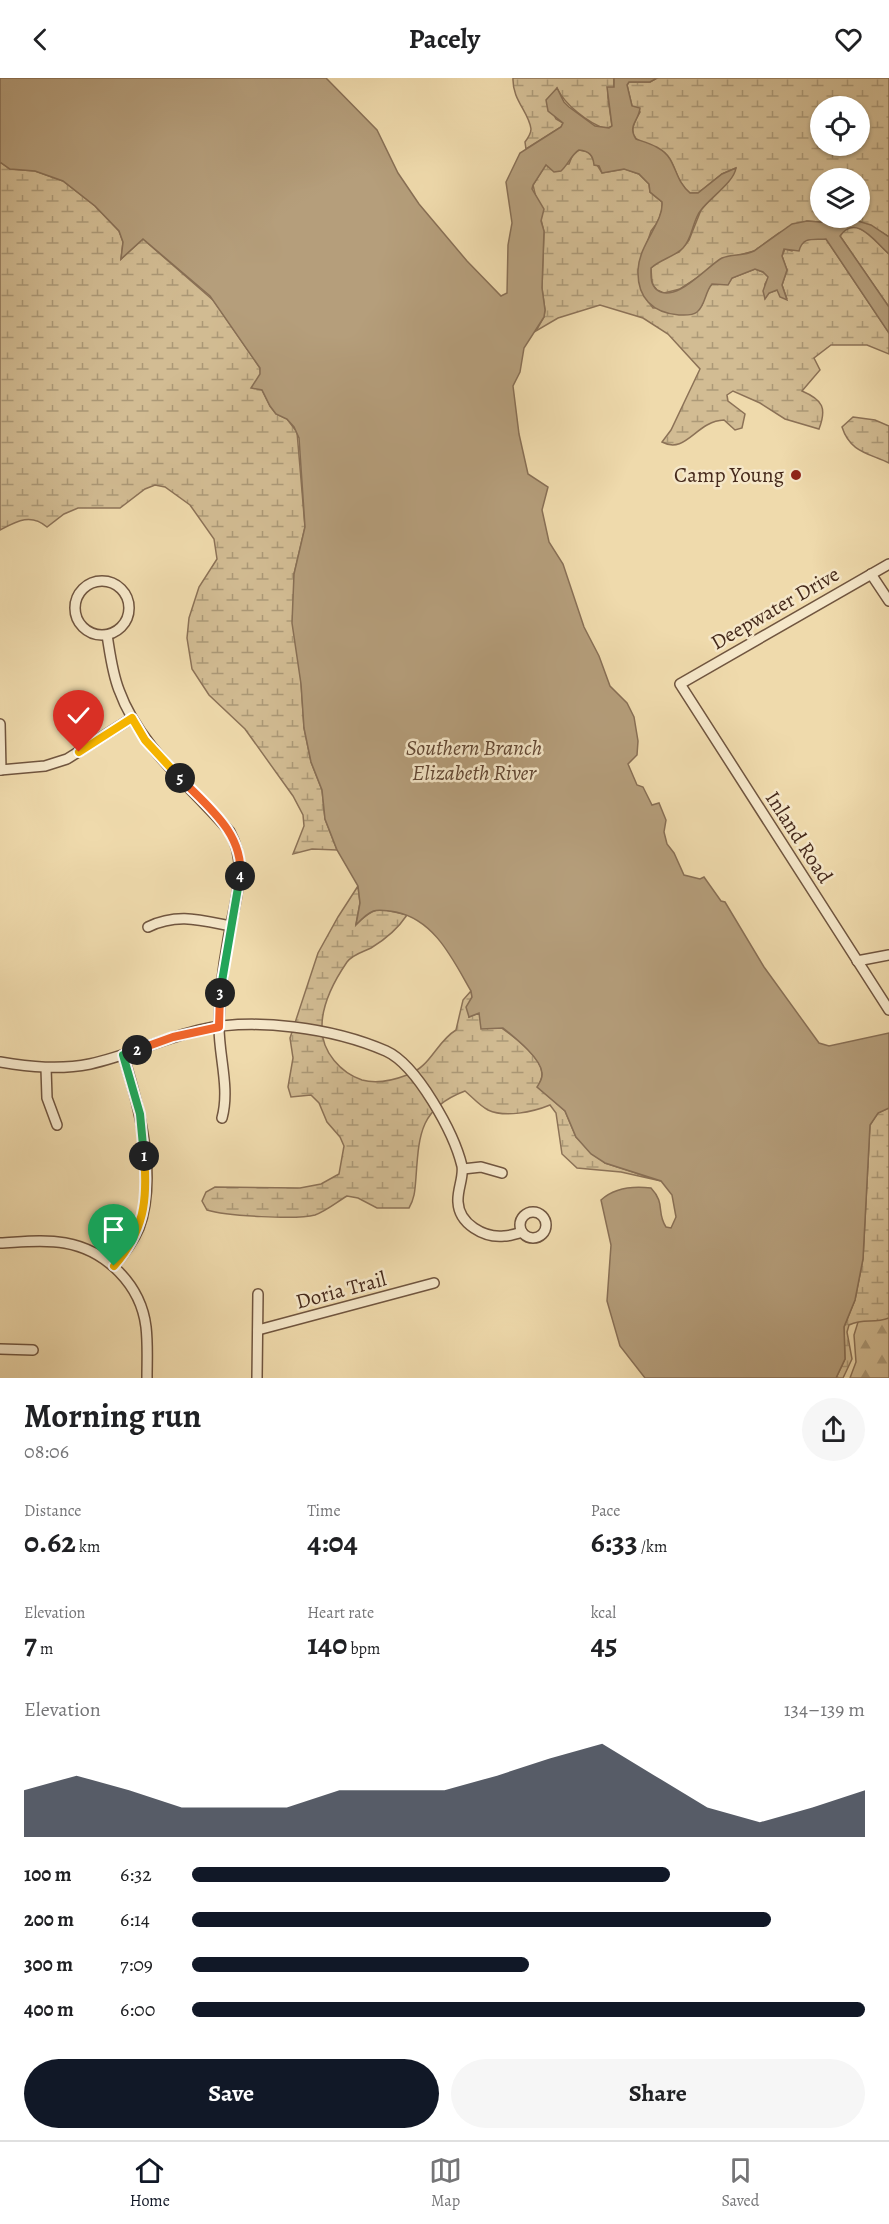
<!DOCTYPE html>
<html lang="en">
<head>
<meta charset="utf-8">
<style>
	body { margin:0; font-family:Alegreya,serif; background:#f6f6f6; color:#202124; height:100vh; display:flex; flex-direction:column; font-size:22px; white-space:nowrap }
	* { box-sizing:border-box; margin:0 }
	p { font-size:20px; color:#757577 }
	.icon { flex:none; width:33px; height:33px; fill:none; stroke:currentColor; stroke-width:2; stroke-linecap:round; stroke-linejoin:round }
	.map { position:relative; height:1300px; overflow:hidden }
	.side { display:flex; flex-direction:column; background:#fff; flex:1 }
	.side>* { flex:none }
	.controls { position:absolute; left:810px; top:18px; display:grid; gap:12px }
	.controls a { display:grid; place-items:center; width:60px; height:60px; border-radius:50%; background:#fff; box-shadow:0 2px 4px #0004; font-size:30px }
	.pin { position:absolute; display:grid; place-items:center; width:51px; height:51px; color:#fff; margin:-62px -26px; border-radius:50% 50% 50% 0; rotate:-45deg; box-shadow:0 0 6px #0007 }
	.pin .icon { rotate:45deg }
	.km { position:absolute; width:30px; height:30px; margin:-15px; border-radius:50%; background:#222; color:#fff; font-size:16px; line-height:30px; text-align:center }
	.round { display:grid; place-items:center; flex:none; width:63px; height:63px; border-radius:32px; background:#f6f6f6 }
	.overview { display:flex; align-items:center; justify-content:space-between; height:102px; padding:0 24px }
	h1 { font-size:33px; font-weight:700; line-height:45px }
	.figures { display:grid; grid-template-columns:repeat(3,1fr); gap:9px; height:102px; padding:6px 24px }
	.figures div { display:grid; align-content:center }
	.figures b { font-size:30px; font-weight:700 }
	.figures small { font-size:16px; font-weight:400 }
	.figures p { font-size:16px }
	.chart { height:168px; padding:12px 24px }
	.chart p { display:flex; justify-content:space-between }
	.chart svg { width:100%; height:108px; margin-top:6px; fill:#111827; opacity:.7 }
	.action { display:flex; gap:12px; margin-top:auto; padding:12px 24px }
	.action a { flex:1; height:69px; border-radius:36px; background:#111827; color:#fff; font-size:24px; font-weight:700; line-height:69px; text-align:center }
	.action a+a { background:#f6f6f6; color:#202124 }
	ul { padding:0 24px; list-style:none; font-size:20px }
	li { display:grid; grid-template-columns:96px 72px 1fr; align-items:center; height:45px }
	li i { height:15px; border-radius:8px; background:#111827 }
	header { display:flex; justify-content:space-between; align-items:center; height:78px; padding:0 24px; background:#fff; font-size:27px; font-weight:700 }
	.tab-bar { display:flex; justify-content:space-around; align-items:center; height:84px; border-top:2px solid #e0e0e0; background:#fff; font-size:16px; color:#757577 }
	.tab-bar a { display:grid; justify-items:center; gap:3px }
	.tab-bar .current { color:#111827 }
	.map>svg:first-child { display:block }
	.forest { fill:url(#forest-firs); stroke:#8c7257; stroke-width:1.5 }
	.wetland { fill:url(#wetland-marsh); stroke:#8c7257; stroke-width:1.5; fill-rule:evenodd }
	.water { fill:#b59e7b; stroke:#886f55; stroke-width:1.5 }
	.lines { fill:none; stroke-linecap:round; stroke-linejoin:round }
	.minor-casing { stroke:#70553f; stroke-width:12 }
	.minor { stroke:#f5e7c9; stroke-width:9 }
	.split-1-casing { stroke:#fff; stroke-width:12 }
	.split-2-casing { stroke:#fff; stroke-width:12 }
	.split-3-casing { stroke:#fff; stroke-width:12 }
	.split-4-casing { stroke:#fff; stroke-width:12 }
	.split-5-casing { stroke:#fff; stroke-width:12 }
	.split-6-casing { stroke:#fff; stroke-width:12 }
	.split-1 { stroke:#f5b400; stroke-width:8 }
	.split-2 { stroke:#22a559; stroke-width:8 }
	.split-3 { stroke:#f0652b; stroke-width:8 }
	.split-4 { stroke:#22a559; stroke-width:8 }
	.split-5 { stroke:#f0652b; stroke-width:8 }
	.split-6 { stroke:#f5b400; stroke-width:8 }
	.poi-dot { fill:#8f2418; stroke:#f5e7c9; stroke-width:2 }
	.labels { text-anchor:middle; stroke-width:5; stroke-linejoin:round; paint-order:stroke }
	.poi-label { font-size:21px; fill:#45291b; stroke:#f5e7c9; text-anchor:end }
	.street-label { font-size:21px; fill:#45291b; stroke:#f5e7c9 }
	.water-label { font-size:22px; font-style:italic; fill:#614633; stroke:#f5e7c9 }
</style>
</head>
<body>
<header><svg class="icon" aria-label="back" viewBox="0 0 24 24"><path d="M15 5l-7 7 7 7"/></svg>Pacely<svg class="icon" aria-label="heart" viewBox="0 0 24 24"><path d="M12 20l-8-8c-3-5 5-10 8-4 3-6 11-1 8 4z"/></svg></header>
<div class="map">
<svg width="889" height="1300" viewBox="0 0 889 1300">
	<defs>
		<pattern id="forest-firs" width="22" height="20" patternUnits="userSpaceOnUse" patternTransform="scale(1.5)"><rect width="22" height="20" fill="#d2bc93"/><path d="M5 1l3.5 6h-7zM16 11l3.5 6h-7z" fill="#ac9977"/></pattern>
		<pattern id="wetland-marsh" width="20" height="14" patternUnits="userSpaceOnUse" patternTransform="scale(1.5)"><rect width="20" height="14" fill="#d2bc93"/><path d="M1 5h8M5 5V1M11 12h8M15 12V8" fill="none" stroke="#ac9977"/></pattern>
	</defs>
	<rect width="100%" height="100%" fill="#efdaac"/>
	<filter id="stains"><feTurbulence type="fractalNoise" baseFrequency=".00333" numOctaves="4"/><feColorMatrix values="0 0 0 0 .2 0 0 0 0 .09 0 0 0 0 .02 0 0 0 .5 -.17"/></filter>
	<radialGradient id="worn" r=".72"><stop offset=".6" stop-color="#630" stop-opacity="0"/><stop offset="1" stop-color="#630" stop-opacity=".3"/></radialGradient>
	<polygon class="forest" points="889,1222 889,1300 850,1300 856,1284 854,1257 858,1244 869,1229"/>
	<g class="wetland">
		<path d="M513,0H614V10L608,16V20L612,48L606,51C588,45 565,27 557,10L548,25L556,41L563,45L561,49L526,71L525,64C528,60 531,56 531,51C529,34 512,22 513,0Z"/>
		<path d="M657,0H889V159C876,150 863,145 848,140H860V100H820V140H842L831,145L807,143L779,155L754,173L718,183L700,198L680,211L664,215L657,212L652,206L651,190L663,180L679,174L689,162L701,132L736,90L722,96L698,115H690C677,104 678,95 670,82C657,61 616,72 640,34L632,28L627,7L629,4H650ZM820,28H860V68H820Z"/>
		<path d="M579,72L589,74L602,95L625,91L639,96L649,106L650,114L662,124C663,134 658,145 651,153C641,185 629,201 653,230L702,227L707,212L712,206H728L732,200L755,191L763,194L769,199L765,206V220L769,215L777,212L787,221L782,207L787,192L782,178L785,171L792,173L807,161H826L889,255V276L867,267H831L814,280L820,292L802,313C823,322 827,330 819,351L785,341L760,325L733,313L727,317L728,323L745,336L742,350L735,352L724,342C696,343 686,377 662,364L671,352L700,291L668,256L643,240L600,227L558,240L536,253L544,239L545,232L542,210L544,154L533,107L546,86H569L573,76Z"/>
		<path d="M0,84L10,91L35,93L63,103L95,128L119,153L123,164L121,181L143,161L214,223L260,290L262,312L270,328L276,336L287,341L297,354L305,449L294,496L304,650L311,684L322,712L325,741L337,772L312,771L293,776L304,748L303,737L293,718L245,651L209,617L192,591L187,560L189,540L199,509L217,481L214,461L190,427L165,409L155,407L145,411L120,430H78L64,436L47,449C31,435 17,443 0,452Z"/>
		<path d="M852,148C868,151 877,165 889,176V229L840,158L845,151Z"/>
		<path d="M853,339L875,342L889,348V385C868,375 850,374 842,349Z"/>
		<path d="M358,808L360,825L356,846C378,826 379,831 407,837C397,852 386,861 371,870C363,874 353,876 347,884C334,903 321,927 322,951C322,974 341,995 362,1002C376,1006 394,1002 407,997C431,989 436,964 456,952L463,922L471,913L472,919L469,939L479,935C495,945 542,975 542,996C542,1001 540,1005 538,1009L565,1033L576,1059L605,1085L661,1103L621,1094L577,1090L562,1076L556,1035L550,1027C533,1034 505,1040 488,1032C480,1028 472,1019 465,1013C420,1030 419,1056 416,1099C415,1111 415,1120 409,1130H377L358,1120L347,1118C337,1124 326,1133 315,1137C297,1142 226,1138 207,1132L202,1123L206,1114L215,1109L300,1110L321,1106L339,1096L344,1068L340,1059L327,1044L319,1025L311,1017L291,1019L288,1009L293,980L290,960L318,875L338,839Z"/>
		<path d="M889,1030V1240C873,1246 865,1240 849,1247L847,1254L852,1281L843,1300H836L845,1281L844,1249L855,1222L863,1181L870,1047L878,1035Z"/>
	</g>
	<path class="water" d="M0,0H326L377,52L398,95L419,126L467,183L501,218L507,215L508,167L512,145L506,104L520,75L561,49L563,45L548,33L546,22L557,10L564,24L569,29L595,48L609,50L612,48L607,9H614V0H657L650,4H629L627,7L632,28L640,30C639,43 627,47 636,61C647,65 663,69 670,81C677,93 678,105 690,115H698L722,96L736,90C734,104 711,119 701,132C692,143 693,160 683,170C674,179 661,181 651,190C651,198 650,206 657,212C676,226 707,188 722,180C732,176 744,178 754,173L792,146L807,143L831,145L838,141L848,140L871,147L889,159V176C875,164 856,135 840,158L889,229V255L826,161C813,162 803,158 799,173L784,171L782,178L787,192L782,207L787,222L780,219L777,212L769,215L765,221L763,213L768,199L763,194L755,191L732,200L728,207L712,206C705,214 705,228 697,234C692,238 685,237 679,237C653,235 637,220 638,192C639,166 664,144 662,124L650,114L649,106L639,96L624,91L602,95L599,88L594,87C593,77 589,73 579,72C571,77 568,87 561,93L554,94L546,87L533,107L532,111L544,131L541,143L544,153L542,210L545,232L544,239L524,270L520,294L513,308L519,356L528,396L548,409L542,432L549,464L563,486L584,549L599,578L610,608L627,625L634,639L638,663L637,677L628,686L637,707L643,709L652,727L659,725L666,742L664,754L667,766L674,775L684,797L700,801L704,799L721,823L725,824L764,889L819,965L829,968L889,955V1030L878,1035L870,1047L863,1181L855,1222L844,1249L845,1281L836,1300H645L620,1268L607,1223L611,1167L601,1122C614,1110 634,1108 651,1110C666,1126 656,1134 666,1149L671,1150L676,1139L672,1117L661,1103L605,1085L591,1076L576,1059L565,1033L537,1009C540,1004 543,1000 542,995C541,980 514,959 503,950L481,951L479,935L469,939L466,929L472,919L471,913C453,882 435,842 396,834C374,830 371,831 356,847L360,825L358,808L337,772L325,741L322,712L311,684L304,650L301,606L292,545L294,496L305,449L299,360L294,349L287,341L276,336L270,328L262,312L251,310L260,296V290L210,218L143,161L121,181L123,164L119,153L95,128L63,103L35,93L10,91L0,84Z"/>
	<g class="lines">
		<defs>
			<g id="minor">
				<polyline points="889,486 680,606 889,932"/>
				<polyline points="871,496 889,523"/>
				<circle cx="102" cy="530" r="27"/>
				<path d="M107,557C110,575 112,594 119,612C140,670 191,708 230,754C249,789 234,825 228,862C223,890 219,919 219,949C219,979 230,1010 222,1040"/>
				<polyline points="0,646 1,692"/>
				<polyline points="0,692 45,688 67,681 132,640"/>
				<path d="M148,849C177,835 200,842 230,848"/>
				<polyline points="857,883 889,877"/>
				<path d="M0,984C30,989 60,992 90,986C127,978 162,961 199,952C255,939 333,950 386,973C417,987 454,1055 462,1088C464,1099 457,1112 458,1124C459,1146 484,1160 504,1158C510,1158 516,1156 522,1154"/>
				<polyline points="46,990 47,1020 57,1047"/>
				<polyline points="463,1091 481,1089 502,1095"/>
				<circle cx="533" cy="1147" r="13"/>
				<path d="M0,1165C21,1164 44,1161 65,1165C106,1172 141,1207 146,1249C148,1266 147,1283 147,1300"/>
				<path d="M114,1188C124,1176 133,1164 139,1150C158,1099 139,1027 123,977"/>
				<polyline points="258,1252 434,1205"/>
				<polyline points="0,1271 33,1272"/>
				<polyline points="257,1300 258,1216"/>
			</g>
		</defs>
		<use href="#minor" class="minor-casing"/>
		<use href="#minor" class="minor"/>
	</g>
	<g class="lines">
		<defs>
			<path id="split-1" d="M114,1188C144,1153 148,1123 144,1078"/>
			<polyline id="split-2" points="137,972 123,977 140,1036 144,1078"/>
			<polyline id="split-3" points="137,972 173,959 219,949 220,915"/>
			<polyline id="split-4" points="220,915 240,798"/>
			<path id="split-5" d="M180,700C207,728 244,755 240,798"/>
			<polyline id="split-6" points="79,674 132,640 145,662 180,700"/>
		</defs>
		<use href="#split-1" class="split-1-casing"/>
		<use href="#split-2" class="split-2-casing"/>
		<use href="#split-3" class="split-3-casing"/>
		<use href="#split-4" class="split-4-casing"/>
		<use href="#split-5" class="split-5-casing"/>
		<use href="#split-6" class="split-6-casing"/>
		<use href="#split-1" class="split-1"/>
		<use href="#split-2" class="split-2"/>
		<use href="#split-3" class="split-3"/>
		<use href="#split-4" class="split-4"/>
		<use href="#split-5" class="split-5"/>
		<use href="#split-6" class="split-6"/>
	</g>
	<circle class="poi-dot" cx="796" cy="397" r="6"/>
	<g class="labels">
		<g class="poi-label">
			<text x="784" y="404">Camp Young</text>
		</g>
		<g class="street-label">
			<text transform="translate(775 530) rotate(-30)" y="7">Deepwater Drive</text>
			<text transform="translate(799 759) rotate(57)" y="7">Inland Road</text>
			<text transform="translate(341 1212) rotate(-15)" y="7">Doria Trail</text>
		</g>
		<g class="water-label">
			<text x="474" y="677">Southern Branch<tspan x="474" dy="25">Elizabeth River</tspan></text>
		</g>
	</g>
	<rect width="100%" height="100%" filter="url(#stains)"/>
	<rect width="100%" height="100%" fill="url(#worn)"/>
</svg>
<div class="controls">
<a><svg class="icon" aria-label="locate" viewBox="0 0 24 24"><circle cx="12" cy="12" r="6"/><path d="M12 2v4M12 18v4M2 12h4M18 12h4"/></svg></a>
<a><svg class="icon" aria-label="layers" viewBox="0 0 24 24"><path d="M12 4l9 5-9 5-9-5zM3 14l9 5 9-5"/></svg></a>
</div>
<div class="pin" style="left:114px;top:1188px;background:#1e9e55"><svg class="icon" aria-label="arrive" viewBox="0 0 24 24"><path d="M6 21V4h12l-3 4 3 4H6"/></svg></div>
<div class="pin" style="left:79px;top:674px;background:#d93025"><svg class="icon" aria-label="check" viewBox="0 0 24 24"><path d="M5 12l5 5 9-10"/></svg></div>
<b class="km" style="left:144px;top:1078px">1</b>
<b class="km" style="left:137px;top:972px">2</b>
<b class="km" style="left:220px;top:915px">3</b>
<b class="km" style="left:240px;top:798px">4</b>
<b class="km" style="left:180px;top:700px">5</b>
</div>
<section class="side">
<div class="overview"><div><h1>Morning run</h1><p>08:06</p></div><a class="round"><svg class="icon" aria-label="share" viewBox="0 0 24 24"><path d="M12 15V3M7 8l5-5 5 5M5 13v7h14v-7"/></svg></a></div>
<div class="figures">
<div><p>Distance</p><b>0.62<small> km</small></b></div>
<div><p>Time</p><b>4:04</b></div>
<div><p>Pace</p><b>6:33<small> /km</small></b></div>
</div>
<div class="figures">
<div><p>Elevation</p><b>7<small> m</small></b></div>
<div><p>Heart rate</p><b>140<small> bpm</small></b></div>
<div><p>kcal</p><b>45</b></div>
</div>
<div class="chart"><p><span>Elevation</span>134–139 m</p>
<svg viewBox="0 0 160 44" preserveAspectRatio="none"><path d="M0 44V25L10 19L20 25L30 32L40 32L50 32L60 25L70 25L80 25L90 19L100 12L110 6L120 19L130 32L140 38L150 32L160 25V44z"/></svg>
</div>
<ul>
<li><b>100 m</b>6:32<i style="width:71%"></i></li>
<li><b>200 m</b>6:14<i style="width:86%"></i></li>
<li><b>300 m</b>7:09<i style="width:50%"></i></li>
<li><b>400 m</b>6:00<i style="width:100%"></i></li>
</ul>
<div class="action"><a>Save</a><a>Share</a></div>
</section>
<nav class="tab-bar">
<a class="current"><svg class="icon" aria-label="home" viewBox="0 0 24 24"><path d="M3 11l9-7 9 7M6 9v11h12V9"/></svg>Home</a>
<a><svg class="icon" aria-label="map" viewBox="0 0 24 24"><path d="M3 6l6-2 6 2 6-2v14l-6 2-6-2-6 2zM9 4v14M15 6v14"/></svg>Map</a>
<a><svg class="icon" aria-label="saved" viewBox="0 0 24 24"><path d="M7 4h10v16l-5-4-5 4z"/></svg>Saved</a>
</nav>
</body>
</html>
